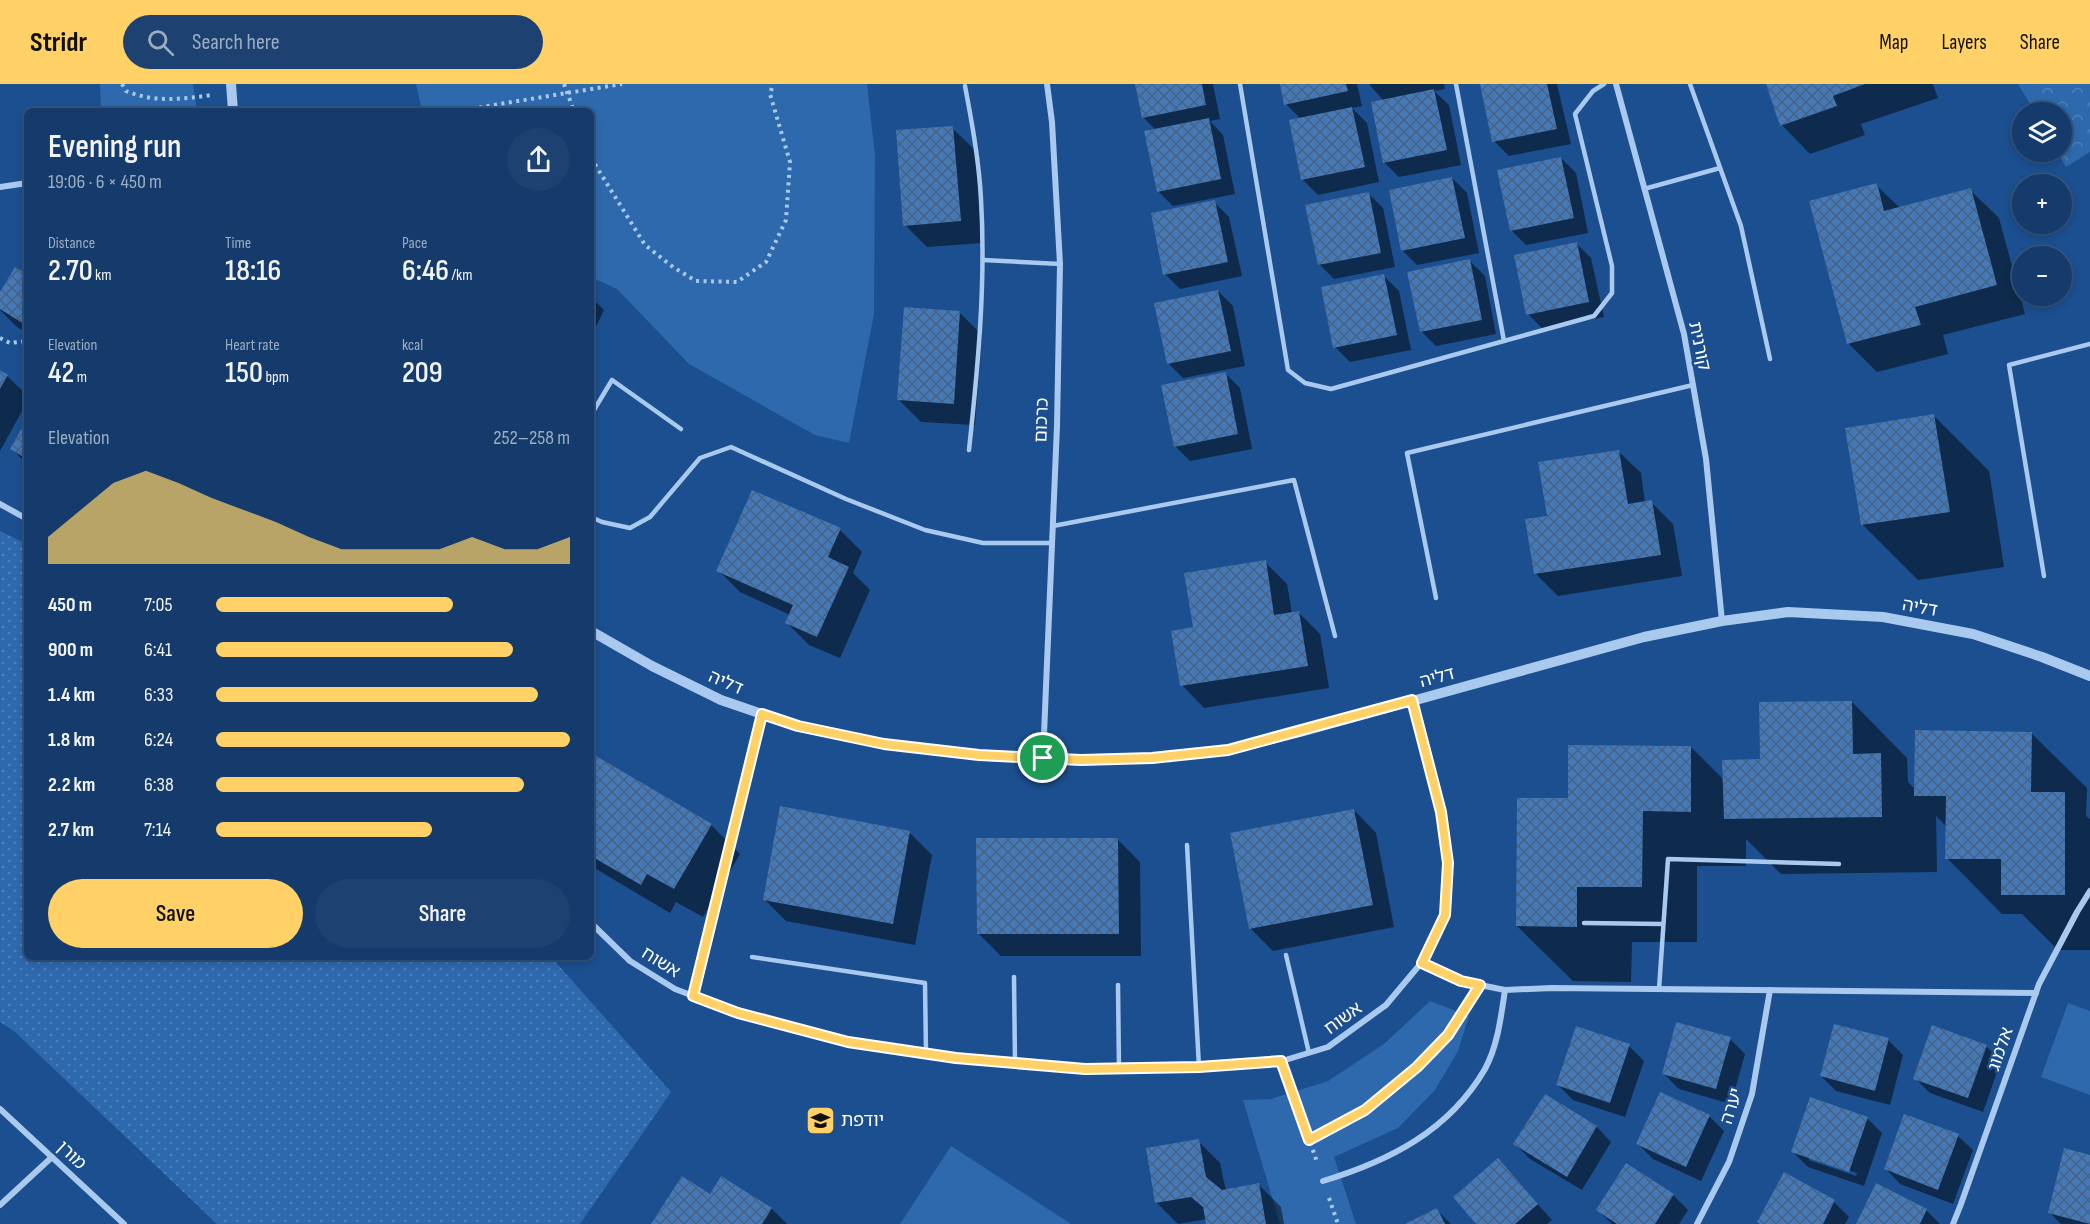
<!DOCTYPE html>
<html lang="en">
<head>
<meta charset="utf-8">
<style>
	body { margin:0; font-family:"Sofia Sans Condensed","Noto Sans Hebrew",sans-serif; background:#1d4271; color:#f1f3f6; height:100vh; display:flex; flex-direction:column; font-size:22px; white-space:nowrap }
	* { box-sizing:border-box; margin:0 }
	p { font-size:20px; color:#9dadc1 }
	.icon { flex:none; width:33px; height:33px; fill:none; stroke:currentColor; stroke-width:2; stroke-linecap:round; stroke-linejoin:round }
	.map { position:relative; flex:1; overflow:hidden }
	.panel { position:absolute; left:24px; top:24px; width:570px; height:852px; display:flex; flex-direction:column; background:#143b6b; border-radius:9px; box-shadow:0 3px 9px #0003,0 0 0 2px #33557e }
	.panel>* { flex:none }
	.buttons { position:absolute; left:2012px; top:18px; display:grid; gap:12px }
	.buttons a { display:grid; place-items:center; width:60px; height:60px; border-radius:50%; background:#143b6b; box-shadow:0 3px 9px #0003,0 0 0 2px #33557e; font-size:30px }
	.pin { position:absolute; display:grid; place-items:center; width:51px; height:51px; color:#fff; margin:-26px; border:3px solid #fff; border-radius:50%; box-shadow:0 2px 6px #0007 }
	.round { display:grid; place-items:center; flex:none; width:63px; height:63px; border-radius:32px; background:#1d4271 }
	.head { display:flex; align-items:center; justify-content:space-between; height:102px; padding:0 24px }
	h1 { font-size:33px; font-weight:600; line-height:45px }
	.metrics { display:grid; grid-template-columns:repeat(3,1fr); gap:9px; height:102px; padding:6px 24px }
	.metrics div { display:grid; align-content:center }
	.metrics b { font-size:30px; font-weight:600 }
	.metrics small { font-size:16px; font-weight:400 }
	.metrics p { font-size:16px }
	.chart { height:168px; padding:12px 24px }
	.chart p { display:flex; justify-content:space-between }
	.chart svg { width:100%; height:108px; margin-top:6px; fill:#ffd166; opacity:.7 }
	.cta { display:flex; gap:12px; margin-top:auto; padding:12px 24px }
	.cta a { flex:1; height:69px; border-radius:36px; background:#ffd166; color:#111; font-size:24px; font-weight:600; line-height:69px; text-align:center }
	.cta a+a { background:#1d4271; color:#f1f3f6 }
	ul { padding:0 24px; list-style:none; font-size:20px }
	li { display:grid; grid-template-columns:96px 72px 1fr; align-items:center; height:45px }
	li i { height:15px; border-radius:8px; background:#ffd166 }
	header { display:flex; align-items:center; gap:36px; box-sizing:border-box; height:84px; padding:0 30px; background:#ffd166; color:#111 }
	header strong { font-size:28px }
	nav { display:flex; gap:33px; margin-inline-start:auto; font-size:21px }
	.search { width:420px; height:54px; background:#1d4271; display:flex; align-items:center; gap:15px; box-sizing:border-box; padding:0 21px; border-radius:33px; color:#9dadc1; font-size:22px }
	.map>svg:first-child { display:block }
	.grass { fill:url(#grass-dots) }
	.forest { fill:url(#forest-crowns) }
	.park { fill:#2e69ad }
	.shadow { fill:#0007; fill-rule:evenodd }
	.building { fill:url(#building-cross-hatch) }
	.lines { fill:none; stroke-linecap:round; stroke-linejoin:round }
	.path { stroke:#a9c9ee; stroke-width:4; stroke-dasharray:3 4.5; stroke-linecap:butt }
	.service { stroke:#a9c9ee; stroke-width:4.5 }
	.minor { stroke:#a9c9ee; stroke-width:6 }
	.tertiary { stroke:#a9c9ee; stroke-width:10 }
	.route-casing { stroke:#fff; stroke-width:12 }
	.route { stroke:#ffd166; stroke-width:8 }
	.labels { text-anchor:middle; stroke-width:5; stroke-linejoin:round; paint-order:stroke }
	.street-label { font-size:18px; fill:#fff; stroke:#1b4f8f }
	.poi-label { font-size:18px; fill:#fff; stroke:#1b4f8f; text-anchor:start }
</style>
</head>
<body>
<header>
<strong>Stridr</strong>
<div class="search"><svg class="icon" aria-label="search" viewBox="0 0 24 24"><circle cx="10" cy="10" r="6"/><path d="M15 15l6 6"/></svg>Search here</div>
<nav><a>Map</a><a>Layers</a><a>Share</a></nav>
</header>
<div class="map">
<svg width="2090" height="1140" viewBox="0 0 2090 1140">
	<defs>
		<pattern id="grass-dots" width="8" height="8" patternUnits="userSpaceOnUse" patternTransform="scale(1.5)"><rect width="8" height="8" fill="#2e69ad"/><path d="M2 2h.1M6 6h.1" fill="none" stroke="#4d80b9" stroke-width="1.8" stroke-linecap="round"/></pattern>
		<pattern id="forest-crowns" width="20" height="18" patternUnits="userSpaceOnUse" patternTransform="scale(1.5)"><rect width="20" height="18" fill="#2e69ad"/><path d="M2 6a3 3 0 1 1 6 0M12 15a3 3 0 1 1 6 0" fill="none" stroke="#4d80b9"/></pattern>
		<pattern id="building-cross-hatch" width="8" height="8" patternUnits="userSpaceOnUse" patternTransform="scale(1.5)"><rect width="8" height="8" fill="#4478b7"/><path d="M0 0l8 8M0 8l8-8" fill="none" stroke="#486282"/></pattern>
	</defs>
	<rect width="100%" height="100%" fill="#1b4f8f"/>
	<polygon class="grass" points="0,447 27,460 27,873 551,873 671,1008 580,1140 217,1140 14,947 0,938"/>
	<polygon class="forest" points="2018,0 2090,0 2090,68 2066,83 2057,68 2061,68 2061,28 2035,28"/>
	<g class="park">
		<polygon points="100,0 193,0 197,27 101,27"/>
		<polygon points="416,0 867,0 875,71 874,230 849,359 815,351 689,280 617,205 591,193 591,27 422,27"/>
		<polygon points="1430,917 1469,932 1458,967 1435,1006 1398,1044 1334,1073 1356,1140 1280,1140 1243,1016 1271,1015 1328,997 1384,960"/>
		<polygon points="2068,919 2090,927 2090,1011 2041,993"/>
		<polygon points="951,1062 1071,1140 900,1140"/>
	</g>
	<g class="shadow">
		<polygon points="1137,0 1213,0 1220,35 1210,37 1223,51 1235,110 1173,122 1158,107 1156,46 1143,33"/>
		<polygon points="1282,0 1357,0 1362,22 1352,24 1367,39 1379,98 1318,111 1303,96 1291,37 1301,35 1286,20"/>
		<polygon points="1369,0 1444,0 1445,5 1434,7 1449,21 1461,81 1399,93 1384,78 1383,16"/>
		<polygon points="1482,0 1557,0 1571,60 1509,72 1494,57"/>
		<polygon points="1767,0 1933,0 1938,14 1861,40 1865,51 1810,70 1782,41"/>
		<polygon points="952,44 975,66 982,159 927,163 905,141"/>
		<polygon points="1561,74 1576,89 1588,149 1526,161 1511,146"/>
		<polygon points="1452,94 1467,109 1479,169 1417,181 1402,166"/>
		<polygon points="1876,101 1900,124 1970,106 1999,134 2025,230 1943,251 1948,270 1877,288 1848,259"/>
		<polygon points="1368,109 1383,124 1395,183 1334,195 1319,180"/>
		<polygon points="1214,118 1229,133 1242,192 1180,205 1165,190"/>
		<polygon points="1576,159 1591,174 1604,233 1543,245 1528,230"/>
		<polygon points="1470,177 1485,192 1496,250 1436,262 1421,247"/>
		<polygon points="27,191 27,249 17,243 0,226 0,211"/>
		<polygon points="1384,192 1399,207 1411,266 1350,278 1335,263"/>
		<polygon points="1218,207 1233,222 1245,282 1183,294 1168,279"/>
		<polygon points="591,213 604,226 591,253"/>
		<polygon points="960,229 982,251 975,341 921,338 899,316"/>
		<polygon points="0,288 7,292 27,311 27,318 0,367"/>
		<polygon points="1225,289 1240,304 1252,365 1190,377 1175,362"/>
		<polygon points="1934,332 1989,387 2004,483 1918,496 1862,440"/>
		<polygon points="27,338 27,380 11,364"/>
		<polygon points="1618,367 1641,389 1645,419 1651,418 1673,440 1682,492 1558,512 1536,490 1548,433"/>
		<polygon points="840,446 862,468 853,489 870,506 840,574 809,561 787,539 790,531 740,508 718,486"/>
		<polygon points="1265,478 1287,500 1292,529 1298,528 1320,550 1329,604 1204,624 1182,601 1195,545"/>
		<polygon points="1852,618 1907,674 1908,698 1916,706 2031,649 2087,704 2086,732 2090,735 2090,866 2058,866 2022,830 2002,830 1947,774 1947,743 1936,732 1937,788 1781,790 1746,755 1746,782 1697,782 1697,858 1632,858 1631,898 1573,897 1517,842 1569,716 1691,663 1725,697 1762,677"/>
		<polygon points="591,671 711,741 740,770 703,833 676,818 670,829 591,782"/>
		<polygon points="1354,726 1376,749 1394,843 1273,867 1251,845"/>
		<polygon points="910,749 932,771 915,861 786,837 764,815"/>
		<polygon points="1118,756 1140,778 1141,872 1001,872 979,850"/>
		<polygon points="1730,955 1745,970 1731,1020 1679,1005 1664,990"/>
		<polygon points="1888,956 1903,971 1890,1021 1836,1007 1821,992"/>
		<polygon points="1629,962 1644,977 1625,1033 1573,1016 1558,1001"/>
		<polygon points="1986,962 2001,977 1983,1028 1930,1009 1915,994"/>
		<polygon points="1545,1012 1597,1043 1611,1058 1582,1106 1530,1075 1515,1060"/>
		<polygon points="1709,1032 1724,1047 1701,1097 1653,1075 1638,1060"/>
		<path d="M1867,1034L1882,1049L1864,1102L1808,1083L1793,1068ZM1809,1072L1857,1089L1856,1092L1809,1076Z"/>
		<polygon points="1958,1052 1973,1066 1953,1120 1900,1100 1886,1085"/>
		<polygon points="1198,1057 1220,1079 1226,1107 1259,1101 1281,1123 1284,1140 1208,1140 1207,1135 1178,1140 1156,1118"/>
		<polygon points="2090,1072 2090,1140 2061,1140 2050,1129"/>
		<polygon points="1498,1076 1552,1136 1547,1140 1478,1140"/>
		<polygon points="1784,1090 1834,1118 1849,1133 1845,1140 1761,1140"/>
		<polygon points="722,1094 772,1125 787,1140 653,1140 710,1112"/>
		<polygon points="1673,1111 1688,1126 1679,1140 1612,1140 1598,1126"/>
		<polygon points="1437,1126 1451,1140 1408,1140"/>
		<polygon points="1926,1126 1940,1140 1857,1140"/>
	</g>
	<g class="building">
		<polygon points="1135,0 1202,0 1206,21 1142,34"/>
		<polygon points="1280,0 1346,0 1348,7 1284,21"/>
		<polygon points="1480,0 1547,0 1557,45 1492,58"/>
		<polygon points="1766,0 1865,0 1833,12 1837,22 1780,42"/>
		<polygon points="1434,5 1447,66 1383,79 1371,18"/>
		<polygon points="1352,23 1365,83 1301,96 1289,36"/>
		<polygon points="1209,34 1221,95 1157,108 1144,47"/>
		<polygon points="953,42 961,137 903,142 896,46"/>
		<polygon points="1561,73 1574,134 1510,147 1497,86"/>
		<polygon points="1452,93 1465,154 1401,167 1389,106"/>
		<polygon points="1877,99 1884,127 1971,104 1997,201 1915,223 1921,241 1847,260 1809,117"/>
		<polygon points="1369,108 1381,169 1318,181 1305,121"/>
		<polygon points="1215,116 1228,178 1163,191 1151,129"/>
		<polygon points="1577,158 1589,218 1526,231 1514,171"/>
		<polygon points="1470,175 1482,236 1420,248 1407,188"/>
		<polygon points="15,183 27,190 27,235 24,240 0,225 0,208"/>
		<polygon points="1384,190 1397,251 1333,264 1321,203"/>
		<polygon points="1218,206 1231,267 1167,280 1154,219"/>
		<polygon points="904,223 960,227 954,320 897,316"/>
		<polygon points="0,286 8,291 0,305"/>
		<polygon points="1226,288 1238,350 1174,363 1161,301"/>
		<polygon points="1934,330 1950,428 1861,441 1845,344"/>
		<polygon points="27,335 27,375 10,365"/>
		<polygon points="1619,366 1628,420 1652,416 1661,471 1534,490 1525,435 1547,432 1538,378"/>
		<polygon points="752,406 841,444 828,473 849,483 817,553 785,539 793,521 716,487"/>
		<polygon points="1266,476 1274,531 1299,527 1308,582 1180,602 1171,547 1193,543 1184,489"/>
		<polygon points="1852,617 1853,670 1881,669 1882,733 1724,735 1722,676 1760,675 1759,618"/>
		<polygon points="1915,646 2032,648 2031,708 2065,708 2065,811 2001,811 2001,775 1945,775 1946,712 1914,712"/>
		<polygon points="1568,661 1691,662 1691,728 1643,727 1642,803 1577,803 1577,843 1516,842 1517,714 1568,714"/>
		<polygon points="591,669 712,740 674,805 647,790 641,801 591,772"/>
		<polygon points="780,722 910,747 893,840 763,816"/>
		<polygon points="1354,725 1373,821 1249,845 1230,749"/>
		<polygon points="976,754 1118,754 1119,850 977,850"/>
		<polygon points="1676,938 1731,953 1716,1005 1662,990"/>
		<polygon points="1834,940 1889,954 1875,1007 1820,992"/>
		<polygon points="1932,941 1987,961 1968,1014 1913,995"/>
		<polygon points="1576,942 1630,960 1610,1019 1556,1001"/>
		<polygon points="1660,1008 1710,1031 1686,1083 1636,1060"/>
		<polygon points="1545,1010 1597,1042 1567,1093 1513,1060"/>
		<polygon points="1810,1013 1868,1033 1849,1088 1791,1068"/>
		<polygon points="1904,1030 1959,1050 1938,1106 1884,1085"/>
		<polygon points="1199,1055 1206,1093 1222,1106 1259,1099 1266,1140 1206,1140 1203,1123 1191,1113 1155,1119 1146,1064"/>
		<polygon points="2064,1064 2090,1071 2090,1140 2048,1129"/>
		<polygon points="1498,1074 1538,1120 1515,1140 1476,1140 1453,1113"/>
		<polygon points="1626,1079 1674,1110 1655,1140 1617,1140 1596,1126"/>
		<polygon points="1784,1088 1835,1116 1823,1140 1760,1140 1757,1138"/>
		<polygon points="682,1092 710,1110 721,1092 772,1124 762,1140 651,1140"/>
		<polygon points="1876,1099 1927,1125 1920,1140 1856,1140"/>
		<polygon points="1437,1124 1445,1140 1405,1140"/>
	</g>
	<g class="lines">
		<g class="path">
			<path d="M122,0L126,7C155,19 182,15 212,11"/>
			<polyline points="564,0 574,27"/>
			<polyline points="457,27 622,0"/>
			<polyline points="591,74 645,161 673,183 696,197 737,198 766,178 786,136 790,78 770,10 773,0"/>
			<polyline points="0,254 10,259 27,257"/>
			<polyline points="698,895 757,651"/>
			<polyline points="1288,995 1317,1078"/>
			<polyline points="1309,1056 1365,1026 1417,983 1448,951 1469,918"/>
			<polyline points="1329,1114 1338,1140"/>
		</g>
		<g class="service">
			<polyline points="1240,0 1288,286 1305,299 1331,305 1594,232 1612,209 1612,182 1575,30 1593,7 1604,0"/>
			<polyline points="1456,0 1504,257"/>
			<polyline points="1690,0 1741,142 1770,275"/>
			<path d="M965,2C972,39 979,77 981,115C986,199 978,282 969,366"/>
			<polyline points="1644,105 1720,84"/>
			<polyline points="983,176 1060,180"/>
			<polyline points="591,331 612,296 681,345"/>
			<polyline points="591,433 602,438 630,444 650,433 700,374 731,363 846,415 925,446 983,459 1052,459"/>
			<polyline points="1053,442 1294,396 1335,552"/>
			<polyline points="2044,492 2009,281 2090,260"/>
			<polyline points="1436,514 1407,369 1693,301"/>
			<polyline points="1187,761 1199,983"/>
			<polyline points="1584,839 1663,840"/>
			<polyline points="1286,871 1309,969"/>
			<polyline points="752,873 925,899 926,969"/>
			<polyline points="1014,893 1015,979"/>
			<polyline points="1118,901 1119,985"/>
			<polyline points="1659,905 1668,775 1839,780"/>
		</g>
		<g class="minor">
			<polyline points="1616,0 1684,250 1706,375 1722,537"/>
			<polyline points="0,103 27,99"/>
			<polyline points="0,420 27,435"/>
			<polyline points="1043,674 1057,342 1060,180 1052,38 1047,0"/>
			<polyline points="591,839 630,877 675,905 738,929 848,958 956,974 1085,985 1199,983 1282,977 1328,963 1386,921 1422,878 1445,831 1448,779 1441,728 1412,617"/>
			<polyline points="1422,878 1461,897 1480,901 1505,906 1552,904 2036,909"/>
			<polyline points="0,1025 124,1140"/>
			<path d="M1323,1097C1389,1077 1449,1047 1485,985C1498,961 1501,932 1505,906"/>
			<polyline points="0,1121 52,1073"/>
			<polyline points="1697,1140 1729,1078 1752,1010 1770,906"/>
			<polyline points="1953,1140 1961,1120 2039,900 2077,828 2090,807"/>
		</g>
		<g class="tertiary">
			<polyline points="231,0 233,27"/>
			<polyline points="591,547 652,582 721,616 797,642 884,660 979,671 1081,676 1152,674 1228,666 1300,648 1644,553 1722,537 1788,528 1883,533 1973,550 2042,573 2090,592"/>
		</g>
	</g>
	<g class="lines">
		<defs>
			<polygon id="route" points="1412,616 1441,728 1448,779 1445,831 1422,879 1461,897 1480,901 1448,951 1417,983 1365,1026 1309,1056 1281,977 1199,983 1085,985 956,974 848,958 738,929 693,912 762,630 798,642 884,660 979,671 1081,676 1152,674 1228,666"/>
		</defs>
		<use href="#route" class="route-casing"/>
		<use href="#route" class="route"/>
	</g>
	<defs>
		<symbol id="school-square" viewBox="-11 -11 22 22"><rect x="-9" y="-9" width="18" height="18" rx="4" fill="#ffd166" stroke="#1b4f8f"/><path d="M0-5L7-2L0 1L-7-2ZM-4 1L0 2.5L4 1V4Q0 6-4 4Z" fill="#111"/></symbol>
	</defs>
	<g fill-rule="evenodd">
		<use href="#school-square" x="804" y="1020" width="33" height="33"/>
	</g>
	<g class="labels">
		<g class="street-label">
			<text transform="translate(1700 262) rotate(78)" y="6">קורנית</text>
			<text transform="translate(1041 336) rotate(-88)" y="6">כרכום</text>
			<text transform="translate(1920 523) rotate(10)" y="6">דליה</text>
			<text transform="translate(1437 593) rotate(-15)" y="6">דליה</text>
			<text transform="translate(726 598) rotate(23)" y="6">דליה</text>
			<text transform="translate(661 878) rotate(32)" y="6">אשוח</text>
			<text transform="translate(1343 934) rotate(-36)" y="6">אשוח</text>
			<text transform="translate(2000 965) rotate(-71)" y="6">אלמוג</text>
			<text transform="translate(1731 1022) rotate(-73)" y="6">יערה</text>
			<text transform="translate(72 1071) rotate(43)" y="6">מורן</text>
		</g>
		<g class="poi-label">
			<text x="841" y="1042">יודפת</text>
		</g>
	</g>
</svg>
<div class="buttons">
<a><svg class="icon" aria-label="layers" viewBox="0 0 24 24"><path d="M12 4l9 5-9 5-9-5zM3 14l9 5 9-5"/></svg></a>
<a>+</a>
<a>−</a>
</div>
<div class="pin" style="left:1043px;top:674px;background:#1e9e55"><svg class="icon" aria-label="arrive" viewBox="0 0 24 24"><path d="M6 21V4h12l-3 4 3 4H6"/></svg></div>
<section class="panel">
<div class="head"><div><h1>Evening run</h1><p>19:06 · 6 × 450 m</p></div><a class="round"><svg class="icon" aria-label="share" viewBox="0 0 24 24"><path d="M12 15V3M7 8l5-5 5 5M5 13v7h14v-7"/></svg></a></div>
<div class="metrics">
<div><p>Distance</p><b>2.70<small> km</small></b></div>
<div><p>Time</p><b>18:16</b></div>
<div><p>Pace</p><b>6:46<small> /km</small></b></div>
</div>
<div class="metrics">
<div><p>Elevation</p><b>42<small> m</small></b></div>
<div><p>Heart rate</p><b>150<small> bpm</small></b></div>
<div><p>kcal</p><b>209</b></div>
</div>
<div class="chart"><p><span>Elevation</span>252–258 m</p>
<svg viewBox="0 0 160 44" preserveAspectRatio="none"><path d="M0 44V33L10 22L20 11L30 6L40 11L50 17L60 22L70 27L80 33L90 38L100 38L110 38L120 38L130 33L140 38L150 38L160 33V44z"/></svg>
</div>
<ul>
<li><b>450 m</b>7:05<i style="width:67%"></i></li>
<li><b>900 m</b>6:41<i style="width:84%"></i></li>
<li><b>1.4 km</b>6:33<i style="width:91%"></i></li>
<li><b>1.8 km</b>6:24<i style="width:100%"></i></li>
<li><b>2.2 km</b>6:38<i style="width:87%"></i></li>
<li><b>2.7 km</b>7:14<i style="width:61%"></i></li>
</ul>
<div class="cta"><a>Save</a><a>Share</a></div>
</section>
</div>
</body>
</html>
